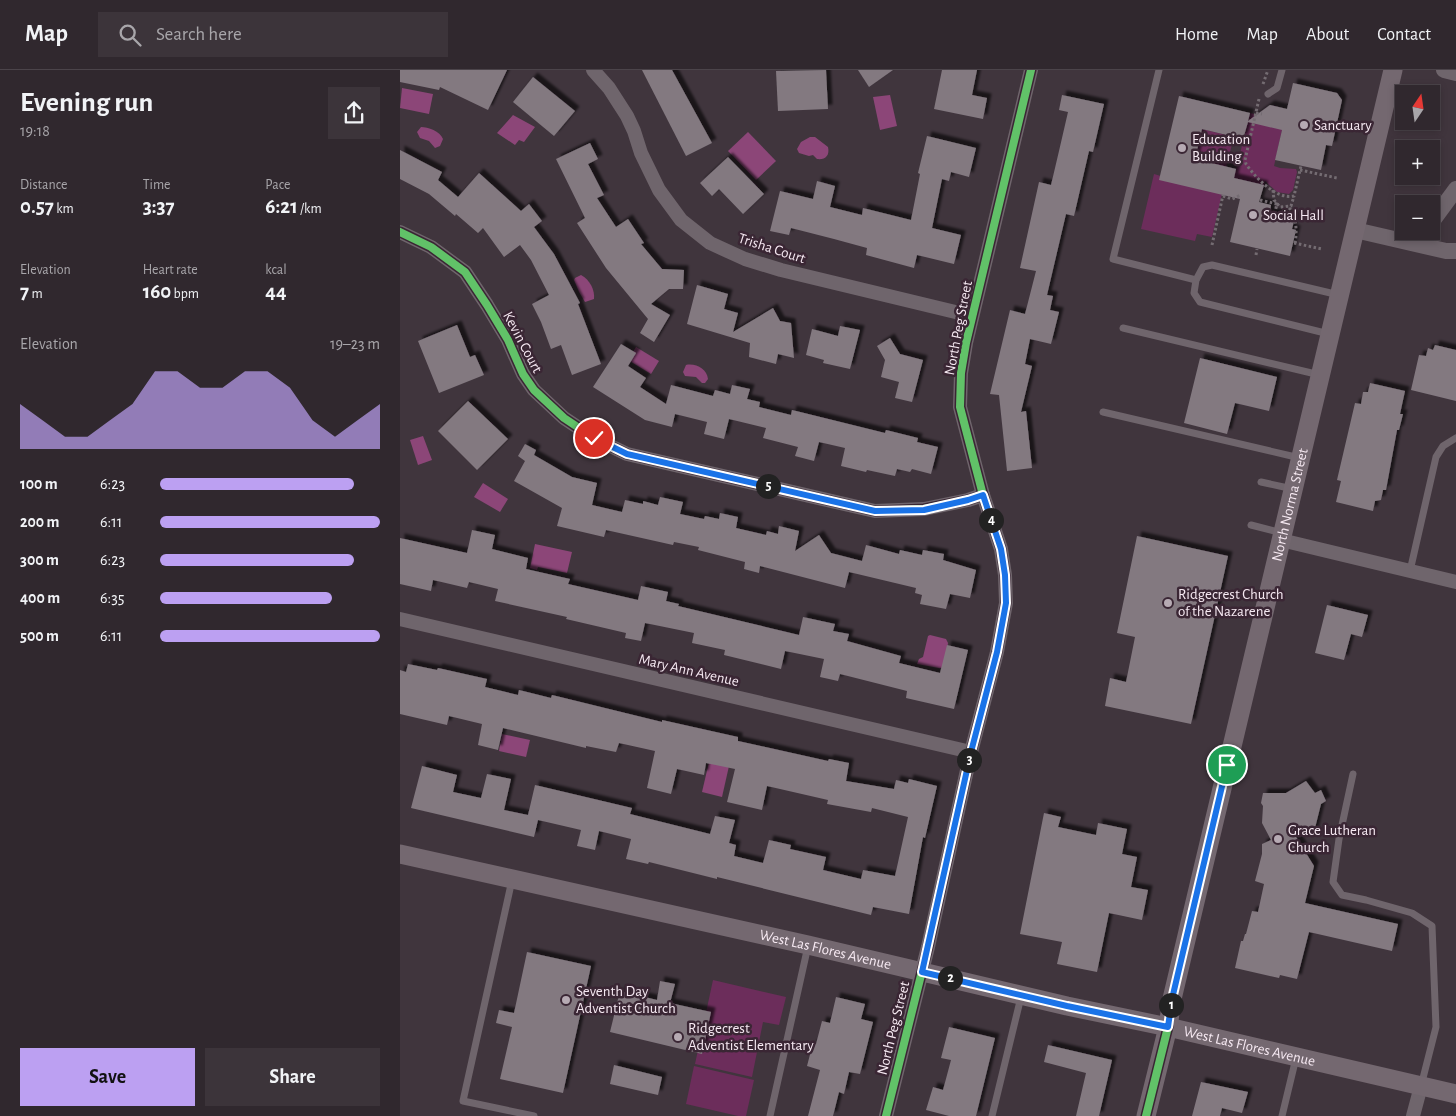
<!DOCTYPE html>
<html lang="en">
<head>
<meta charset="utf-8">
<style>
	body { margin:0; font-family:"Alegreya Sans",sans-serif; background:#3c343a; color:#f1f3f6; height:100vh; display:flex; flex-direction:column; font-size:19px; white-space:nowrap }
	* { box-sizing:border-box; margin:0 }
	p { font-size:16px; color:#a8a6aa }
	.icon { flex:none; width:28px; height:28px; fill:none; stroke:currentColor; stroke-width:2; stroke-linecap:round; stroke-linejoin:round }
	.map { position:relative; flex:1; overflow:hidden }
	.sheet { display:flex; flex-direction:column; background:#30282e; width:400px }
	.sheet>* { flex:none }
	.needle { width:32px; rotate:13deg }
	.tools { position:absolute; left:995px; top:15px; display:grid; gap:10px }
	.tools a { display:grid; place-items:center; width:45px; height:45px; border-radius:0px; background:#30282e; box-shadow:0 2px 8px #0003,0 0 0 1px #4b444a; font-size:25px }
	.pin { position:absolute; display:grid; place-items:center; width:42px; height:42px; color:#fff; margin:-21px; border:2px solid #fff; border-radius:50%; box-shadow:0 1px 5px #0007 }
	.km { position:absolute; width:25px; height:25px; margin:-12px; border-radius:50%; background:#222; color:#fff; font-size:14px; line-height:25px; text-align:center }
	.round { display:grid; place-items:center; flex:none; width:52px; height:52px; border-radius:0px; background:#3c343a }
	.summary { display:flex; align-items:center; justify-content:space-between; height:85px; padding:0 20px }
	h1 { font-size:28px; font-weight:600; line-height:38px }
	.figures { display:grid; grid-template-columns:repeat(3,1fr); gap:8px; height:85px; padding:5px 20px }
	.figures div { display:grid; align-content:center }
	.figures b { font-size:21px; font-weight:600 }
	.figures small { font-size:14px; font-weight:400 }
	.figures p { font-size:14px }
	.chart { height:140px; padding:10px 20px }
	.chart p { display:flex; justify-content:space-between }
	.chart svg { width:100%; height:90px; margin-top:5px; fill:#bca0f2; opacity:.7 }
	.cta { display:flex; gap:10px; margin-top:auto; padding:10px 20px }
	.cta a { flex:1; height:58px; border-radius:0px; background:#bca0f2; color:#111; font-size:20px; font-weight:600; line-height:58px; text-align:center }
	.cta a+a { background:#3c343a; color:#f1f3f6 }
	ul { padding:0 20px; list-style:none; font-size:16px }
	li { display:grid; grid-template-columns:80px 60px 1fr; align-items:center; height:38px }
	li i { height:12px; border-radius:6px; background:#bca0f2 }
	header { display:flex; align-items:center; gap:30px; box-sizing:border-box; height:70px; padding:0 25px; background:#30282e; border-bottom:1px solid #4b444a }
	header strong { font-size:24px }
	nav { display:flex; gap:28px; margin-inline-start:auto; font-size:18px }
	.search { width:350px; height:45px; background:#3c343a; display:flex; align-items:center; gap:12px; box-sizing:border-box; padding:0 18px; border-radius:0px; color:#a8a6aa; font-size:19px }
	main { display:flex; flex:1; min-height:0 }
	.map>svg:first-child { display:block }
	.green { fill:#6c2d5b }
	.water { fill:#8c4678 }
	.building { fill:#837980; filter:url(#shadow) }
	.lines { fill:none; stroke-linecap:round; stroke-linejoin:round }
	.path { stroke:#746c72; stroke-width:3; stroke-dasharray:2.5 2.5; stroke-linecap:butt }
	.service { stroke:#6f656c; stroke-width:7 }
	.minor { stroke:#6f656c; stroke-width:14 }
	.tertiary { stroke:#6f656c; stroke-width:16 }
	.secondary { stroke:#746870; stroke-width:19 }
	.cycleway-casing { stroke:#3a2634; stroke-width:11 }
	.cycleway { stroke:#61c268; stroke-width:8 }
	.route-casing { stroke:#fff; stroke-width:10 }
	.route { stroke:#1a73e8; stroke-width:6 }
	.poi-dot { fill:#b6aab3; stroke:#3a2634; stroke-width:2 }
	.labels { text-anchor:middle; stroke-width:5; stroke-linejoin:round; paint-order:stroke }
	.poi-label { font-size:15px; fill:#f6e9f2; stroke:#3a2634; text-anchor:start }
	.street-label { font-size:15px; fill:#f6e9f2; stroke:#3a2634 }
</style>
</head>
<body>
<header>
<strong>Map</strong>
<div class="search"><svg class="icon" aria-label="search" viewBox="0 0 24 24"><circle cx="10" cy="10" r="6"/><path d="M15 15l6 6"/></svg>Search here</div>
<nav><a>Home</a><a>Map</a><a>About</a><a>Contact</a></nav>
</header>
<main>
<section class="sheet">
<div class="summary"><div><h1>Evening run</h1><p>19:18</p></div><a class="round"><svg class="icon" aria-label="share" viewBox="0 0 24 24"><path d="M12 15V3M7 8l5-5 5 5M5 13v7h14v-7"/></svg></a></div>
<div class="figures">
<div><p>Distance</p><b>0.57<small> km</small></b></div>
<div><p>Time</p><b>3:37</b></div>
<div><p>Pace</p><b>6:21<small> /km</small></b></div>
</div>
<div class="figures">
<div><p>Elevation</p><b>7<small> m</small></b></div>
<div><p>Heart rate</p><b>160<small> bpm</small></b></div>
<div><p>kcal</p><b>44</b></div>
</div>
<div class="chart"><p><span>Elevation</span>19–23 m</p>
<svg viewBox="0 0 160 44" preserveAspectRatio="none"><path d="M0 44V22L10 30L20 38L30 38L40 30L50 22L60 6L70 6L80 14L90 14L100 6L110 6L120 14L130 30L140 38L150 30L160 22V44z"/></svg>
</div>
<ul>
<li><b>100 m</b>6:23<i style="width:88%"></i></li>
<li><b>200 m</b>6:11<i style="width:100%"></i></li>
<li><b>300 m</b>6:23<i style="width:88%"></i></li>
<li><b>400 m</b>6:35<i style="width:78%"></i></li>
<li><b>500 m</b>6:11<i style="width:100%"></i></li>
</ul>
<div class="cta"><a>Save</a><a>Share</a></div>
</section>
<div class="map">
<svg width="1056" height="1046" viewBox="0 0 1056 1046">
	<defs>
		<filter id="shadow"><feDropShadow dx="4.5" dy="-4.5" stdDeviation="1" flood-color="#0009"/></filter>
	</defs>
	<rect width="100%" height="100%" fill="#40353d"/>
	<g class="green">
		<polygon points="850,43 862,46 882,60 874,96 880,98 896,99 897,102 893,120 889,124 877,122 865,111 864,115 834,108"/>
		<polygon points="802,59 834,67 826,97 795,89"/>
		<polygon points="754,104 822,124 812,167 797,164 795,171 741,159"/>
		<polygon points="313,910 386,927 379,955 363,952 352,1007 295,994"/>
		<polygon points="294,996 354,1010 346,1046 338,1046 286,1034"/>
	</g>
	<g class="water">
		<polygon points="2,18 33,24 29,44 0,38"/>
		<polygon points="490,25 497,56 480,60 473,27"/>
		<polygon points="113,45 135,57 124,72 119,70 115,75 97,63"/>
		<path d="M21,57C28,57 40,61 43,69L40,76L35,78L29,71L20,68L17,62Z"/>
		<polygon points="348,62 376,91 356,110 328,81"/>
		<path d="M410,67H415L428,77C430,86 425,90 417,89L413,85L409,86L399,83L397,79L401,72Z"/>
		<path d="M181,205C190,210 195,220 194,229L185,232L179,222L174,210L175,208Z"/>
		<polygon points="236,277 259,291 251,304 228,290"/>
		<path d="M286,295C296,293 307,299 308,309L305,313H302L296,307L285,306L283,302Z"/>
		<polygon points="23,366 32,390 18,395 10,370"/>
		<polygon points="83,413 108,429 100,442 74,427"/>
		<polygon points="135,474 172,482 167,503 138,497 137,500 130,498"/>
		<polygon points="530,565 546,569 548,573 544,599 517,594 519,589 523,587 528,566"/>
		<polygon points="102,664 130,670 126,687 99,681"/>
		<polygon points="309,692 329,696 322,727 302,722"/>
	</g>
	<g class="building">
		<polygon points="0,0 107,0 88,40 40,17 39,20 0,12"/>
		<polygon points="242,0 272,0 312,73 286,86"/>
		<polygon points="426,0 428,39 378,41 376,1"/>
		<polygon points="458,0 493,0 469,17"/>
		<polygon points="542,0 577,0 572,25 587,28 583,49 534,39"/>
		<polygon points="133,7 175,41 154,66 113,32"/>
		<polygon points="893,13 937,23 942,30 932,76 926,75 921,100 875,90 882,60 848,52 843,69 802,59 795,89 836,99 834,108 864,115 859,132 871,135 870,142 895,147 892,159 896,160 890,186 830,172 840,129 759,110 779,26 850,43 848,51 870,35 887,39"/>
		<polygon points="662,25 704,34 693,82 689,81 674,146 666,144 647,225 653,226 650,240 659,242 651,274 630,269 625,294 632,296 621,342 626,341 632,398 607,401 599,325 590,324 610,240 625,244 636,201 620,198 639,112 651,115 659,81 668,42 659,40"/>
		<polygon points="527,66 576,78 569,107 551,102 549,111 542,109 532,158 561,165 554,194 517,185 514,198 466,185 467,178 434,169 391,158 389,165 370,161 380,121 413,129 417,111 435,116 430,137 462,145 463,138 511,150 520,104 518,103"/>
		<polygon points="190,73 198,89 188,94 204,125 197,128 216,157 228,149 244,173 241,174 262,199 284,200 283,219 269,219 251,234 270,245 254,272 240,263 248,249 206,198 177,153 185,148 156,89"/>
		<polygon points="0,80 42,102 38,110 58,127 79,103 121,141 129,134 142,151 134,157 154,184 180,233 178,234 201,294 172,305 161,275 151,279 141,252 132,234 149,225 131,190 120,175 104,187 83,158 78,163 56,144 55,146 29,124 0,109"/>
		<polygon points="328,87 364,124 343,144 319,119 312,126 300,113"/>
		<polygon points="297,215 328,224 324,239 338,243 333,262 373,238 380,251 391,253 394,288 378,284 376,294 349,287 350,273 287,254"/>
		<polygon points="57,255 70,287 75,285 84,305 39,323 18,271"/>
		<polygon points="440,256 460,260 450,299 423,293 424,290 406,285 412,259 438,266"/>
		<polygon points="490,268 500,284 523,290 512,332 495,328 499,312 481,307 485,290 477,276"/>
		<polygon points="221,274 236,283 228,296 246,308 240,317 266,334 271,315 313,326 315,320 330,324 332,315 350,319 347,329 360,332 359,337 391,345 392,340 485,363 486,360 518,368 517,372 538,377 531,404 512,399 510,402 497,399 495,406 467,400 466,402 441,396 445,378 419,372 414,391 395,386 398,377 363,368 366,358 329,349 324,369 304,364 307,352 275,344 272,357 245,350 193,317"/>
		<polygon points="1035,275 1056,280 1056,331 1011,320 1019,285 1026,286 1028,278 1033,280"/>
		<polygon points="800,288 877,307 869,341 835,333 827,364 784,353"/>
		<polygon points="970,313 1005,321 1000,344 1003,344 999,360 997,360 986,420 983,420 981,430 975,431 973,441 936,432 941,411 937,410 955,333 961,334 963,322 968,322"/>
		<polygon points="68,331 108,369 77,400 38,361"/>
		<polygon points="125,374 136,380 134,385 172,407 197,413 192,435 222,442 225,430 243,434 243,431 258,435 260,427 283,432 280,444 304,449 305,446 319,449 320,443 338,447 336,458 366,465 367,461 378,464 379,456 399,461 395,481 419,465 431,483 462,491 466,475 499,484 500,480 522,485 523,480 544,484 543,490 576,500 570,528 550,524 546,539 520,534 522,525 515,523 516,518 449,502 445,518 360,496 359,503 344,499 345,492 298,480 299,477 274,472 273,475 206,460 204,467 157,456 162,438 114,411 125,391 118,386"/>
		<polygon points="72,460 95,465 92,479 128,488 126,499 170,509 168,514 238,530 241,516 268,522 266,531 279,534 278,536 399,565 403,547 435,554 433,561 449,564 447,571 501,586 499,593 540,603 547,575 568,580 554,639 506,628 507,621 440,604 438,611 420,607 424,589 385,581 381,599 324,585 325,580 292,573 294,563 245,553 241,571 225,568 226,563 166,549 167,547 95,531 98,519 69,512 67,518 33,510 31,521 0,514 0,468 67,483"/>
		<polygon points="737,466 828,486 791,654 705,636 710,608 726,612 735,567 717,563"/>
		<polygon points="927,535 968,545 962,567 951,564 944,590 915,583"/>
		<polygon points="8,594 37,600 38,598 87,609 85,617 118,625 119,620 151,628 152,625 262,652 262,650 338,667 338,671 428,691 429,689 449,693 446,711 494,719 496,710 508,713 509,709 537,716 525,768 523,767 509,844 473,837 471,845 317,807 317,809 249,792 248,794 226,789 231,769 199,761 195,780 177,776 181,760 138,750 134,767 11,738 22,696 57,705 53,722 81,728 87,704 111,709 104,740 128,745 135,715 232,738 230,744 310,764 315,746 335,750 329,773 336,775 334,786 363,793 369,770 391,775 390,779 426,787 423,800 461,809 463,800 495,806 508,747 472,738 471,742 427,734 428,730 367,716 362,740 327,732 335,699 306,693 304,705 277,699 271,724 247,718 255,681 219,673 216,682 186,676 186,678 103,658 98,680 78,675 82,654 49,646 47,655 0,644 0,600 6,602"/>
		<polygon points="906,711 915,723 921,720 926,731 921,734 913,766 893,762 914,796 905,833 998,854 992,881 909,862 897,909 880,905 879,908 835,898 841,871 843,871 845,864 846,864 852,841 858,842 864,814 855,811 862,784 862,774 871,770 862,753 863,736 861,733 863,723 886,723"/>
		<polygon points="644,743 661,747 658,757 696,765 698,753 727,759 722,784 737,787 731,817 748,820 742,850 709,843 697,902 657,894 662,872 620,864"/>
		<polygon points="127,882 191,896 163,1023 100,1009 112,957 96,953 99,940 114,943"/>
		<polygon points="260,911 275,914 270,933 311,942 302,984 210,962 220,921 257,930"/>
		<polygon points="436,927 465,934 461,949 473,952 460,1004 449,1002 444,1024 439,1022 433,1046 408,1046 420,1000 407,996 413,973 416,974 422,951 430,953"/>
		<polygon points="549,957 595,968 576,1046 549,1046 526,1040 533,1017 543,1020 551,990 541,988"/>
		<polygon points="648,975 712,990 699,1046 676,1046 686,1003 644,992"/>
		<polygon points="214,995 262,1007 258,1025 210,1014"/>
		<polygon points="801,1012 848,1022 842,1043 822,1038 820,1046 792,1046"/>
	</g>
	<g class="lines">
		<g class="path">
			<polyline points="863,14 868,0"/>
			<path d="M859,29L845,90L846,94C856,108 876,130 894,126L901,96"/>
			<polyline points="856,43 862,44"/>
			<polyline points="900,100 937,108"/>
			<polyline points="873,120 874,130 880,137 891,136 894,126"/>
			<polyline points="823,126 832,129 841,125"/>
			<polyline points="860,130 877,134 873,150"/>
			<path d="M889,138L894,143C896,154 897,163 895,173"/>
			<polyline points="868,149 873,150 872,154"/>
			<polyline points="894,173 922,179"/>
			<polyline points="812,175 823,125"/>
			<polyline points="856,185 857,179"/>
		</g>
		<g class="service">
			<polyline points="759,0 713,189 796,210"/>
			<polyline points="868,24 877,18 882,0"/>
			<polyline points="723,258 920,305"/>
			<polyline points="929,264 800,232 794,223 796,210 803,197 812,195 939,225"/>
			<polyline points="703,342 900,388"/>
			<polyline points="861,412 893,419"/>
			<polyline points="851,455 882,463"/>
			<polyline points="1010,501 1036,387 1043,376 1056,368"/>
			<polyline points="953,704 939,769 933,812 942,825 966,830 1012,843 1032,856 1036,957 1021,1016"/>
			<polyline points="112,810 63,1031 134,1046"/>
			<polyline points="370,1046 408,876"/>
			<polyline points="592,1046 621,927"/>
			<polyline points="882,1046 896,988"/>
		</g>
		<g class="minor">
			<polyline points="193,0 209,18 227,46 234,61 241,83 259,120 281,150 310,173 345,189 381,200 572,246"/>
			<polyline points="0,162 31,177 65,202 87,235 108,270 123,304 134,320 164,348 194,368 227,384 475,441 524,439 568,430 583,425"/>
			<polyline points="881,470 1056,512"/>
			<polyline points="0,549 571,682"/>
			<polyline points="486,1046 528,877 571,682 597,582 606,533 605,505 601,479 583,425 560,337 561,303 566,273 631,0"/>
			<polyline points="1013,1046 1021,1016"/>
		</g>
		<g class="tertiary">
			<polyline points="1044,0 1056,3"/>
			<polyline points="1031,153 1056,119"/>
			<polyline points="955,160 1046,181 1056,181"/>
		</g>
		<g class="secondary">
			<path id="s1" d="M0,784L408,875L667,936L768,957L1056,1024"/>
			<path id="s2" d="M746,1046L768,957L772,929L795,832L993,0"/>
		</g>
		<defs>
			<g id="cycleway">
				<polyline points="0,162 31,177 65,202 87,235 108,270 123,304 134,320 164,348 194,368 227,384 475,441 524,439 568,430 583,425"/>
				<polyline points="486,1046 528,877 571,682 597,582 606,533 605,505 601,479 583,425 560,337 561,303 566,273 631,0"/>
				<polyline points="746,1046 768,957"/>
			</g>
		</defs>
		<use href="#cycleway" class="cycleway-casing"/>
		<use href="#cycleway" class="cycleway"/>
	</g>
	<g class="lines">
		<defs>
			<polyline id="route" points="194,368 227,384 475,441 524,440 568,430 583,425 601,479 605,505 606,533 597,582 571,682 522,902 667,936 768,957 772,929 827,695"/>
		</defs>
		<use href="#route" class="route-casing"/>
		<use href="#route" class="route"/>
	</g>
	<g class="poi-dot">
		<circle cx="904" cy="55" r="5"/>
		<circle cx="782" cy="78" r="5"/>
		<circle cx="853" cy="145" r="5"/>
		<circle cx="768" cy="533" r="5"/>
		<circle cx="878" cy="769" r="5"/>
		<circle cx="166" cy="930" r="5"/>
		<circle cx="278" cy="967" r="5"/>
	</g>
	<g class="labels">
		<g class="poi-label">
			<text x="914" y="60">Sanctuary</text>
			<text x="792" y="74">Education<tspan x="792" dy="17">Building</tspan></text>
			<text x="863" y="150">Social Hall</text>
			<text x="778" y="529">Ridgecrest Church<tspan x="778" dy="17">of the Nazarene</tspan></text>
			<text x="888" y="765">Grace Lutheran<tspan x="888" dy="17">Church</tspan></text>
			<text x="176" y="926">Seventh Day<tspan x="176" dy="17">Adventist Church</tspan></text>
			<text x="288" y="963">Ridgecrest<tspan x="288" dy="17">Adventist Elementary</tspan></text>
		</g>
		<g class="street-label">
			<text transform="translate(372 178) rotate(18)" y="5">Trisha Court</text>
			<text transform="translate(558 258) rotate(-79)" y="5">North Peg Street</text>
			<text transform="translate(123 272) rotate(62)" y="5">Kevin Court</text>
			<text dy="5" stroke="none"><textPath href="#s2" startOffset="628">North Norma Street</textPath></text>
			<text transform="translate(289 600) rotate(13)" y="5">Mary Ann Avenue</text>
			<text dy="5" stroke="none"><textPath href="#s1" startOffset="436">West Las Flores Avenue</textPath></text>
			<text transform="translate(493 958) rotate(-76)" y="5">North Peg Street</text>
			<text dy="5" stroke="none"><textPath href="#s1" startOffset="871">West Las Flores Avenue</textPath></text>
		</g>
	</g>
</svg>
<div class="tools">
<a><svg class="needle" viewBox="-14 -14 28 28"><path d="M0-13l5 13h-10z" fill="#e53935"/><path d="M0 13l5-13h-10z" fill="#a8a6aa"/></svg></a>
<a>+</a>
<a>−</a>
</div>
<div class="pin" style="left:827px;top:695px;background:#1e9e55"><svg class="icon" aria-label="arrive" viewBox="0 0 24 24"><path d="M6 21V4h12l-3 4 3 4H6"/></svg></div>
<div class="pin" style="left:194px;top:368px;background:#d93025"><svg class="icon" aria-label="check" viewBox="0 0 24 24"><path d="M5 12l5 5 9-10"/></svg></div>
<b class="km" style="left:771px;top:935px">1</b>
<b class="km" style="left:550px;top:908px">2</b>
<b class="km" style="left:569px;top:690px">3</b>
<b class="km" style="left:591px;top:450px">4</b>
<b class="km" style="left:368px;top:416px">5</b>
</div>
</main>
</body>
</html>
